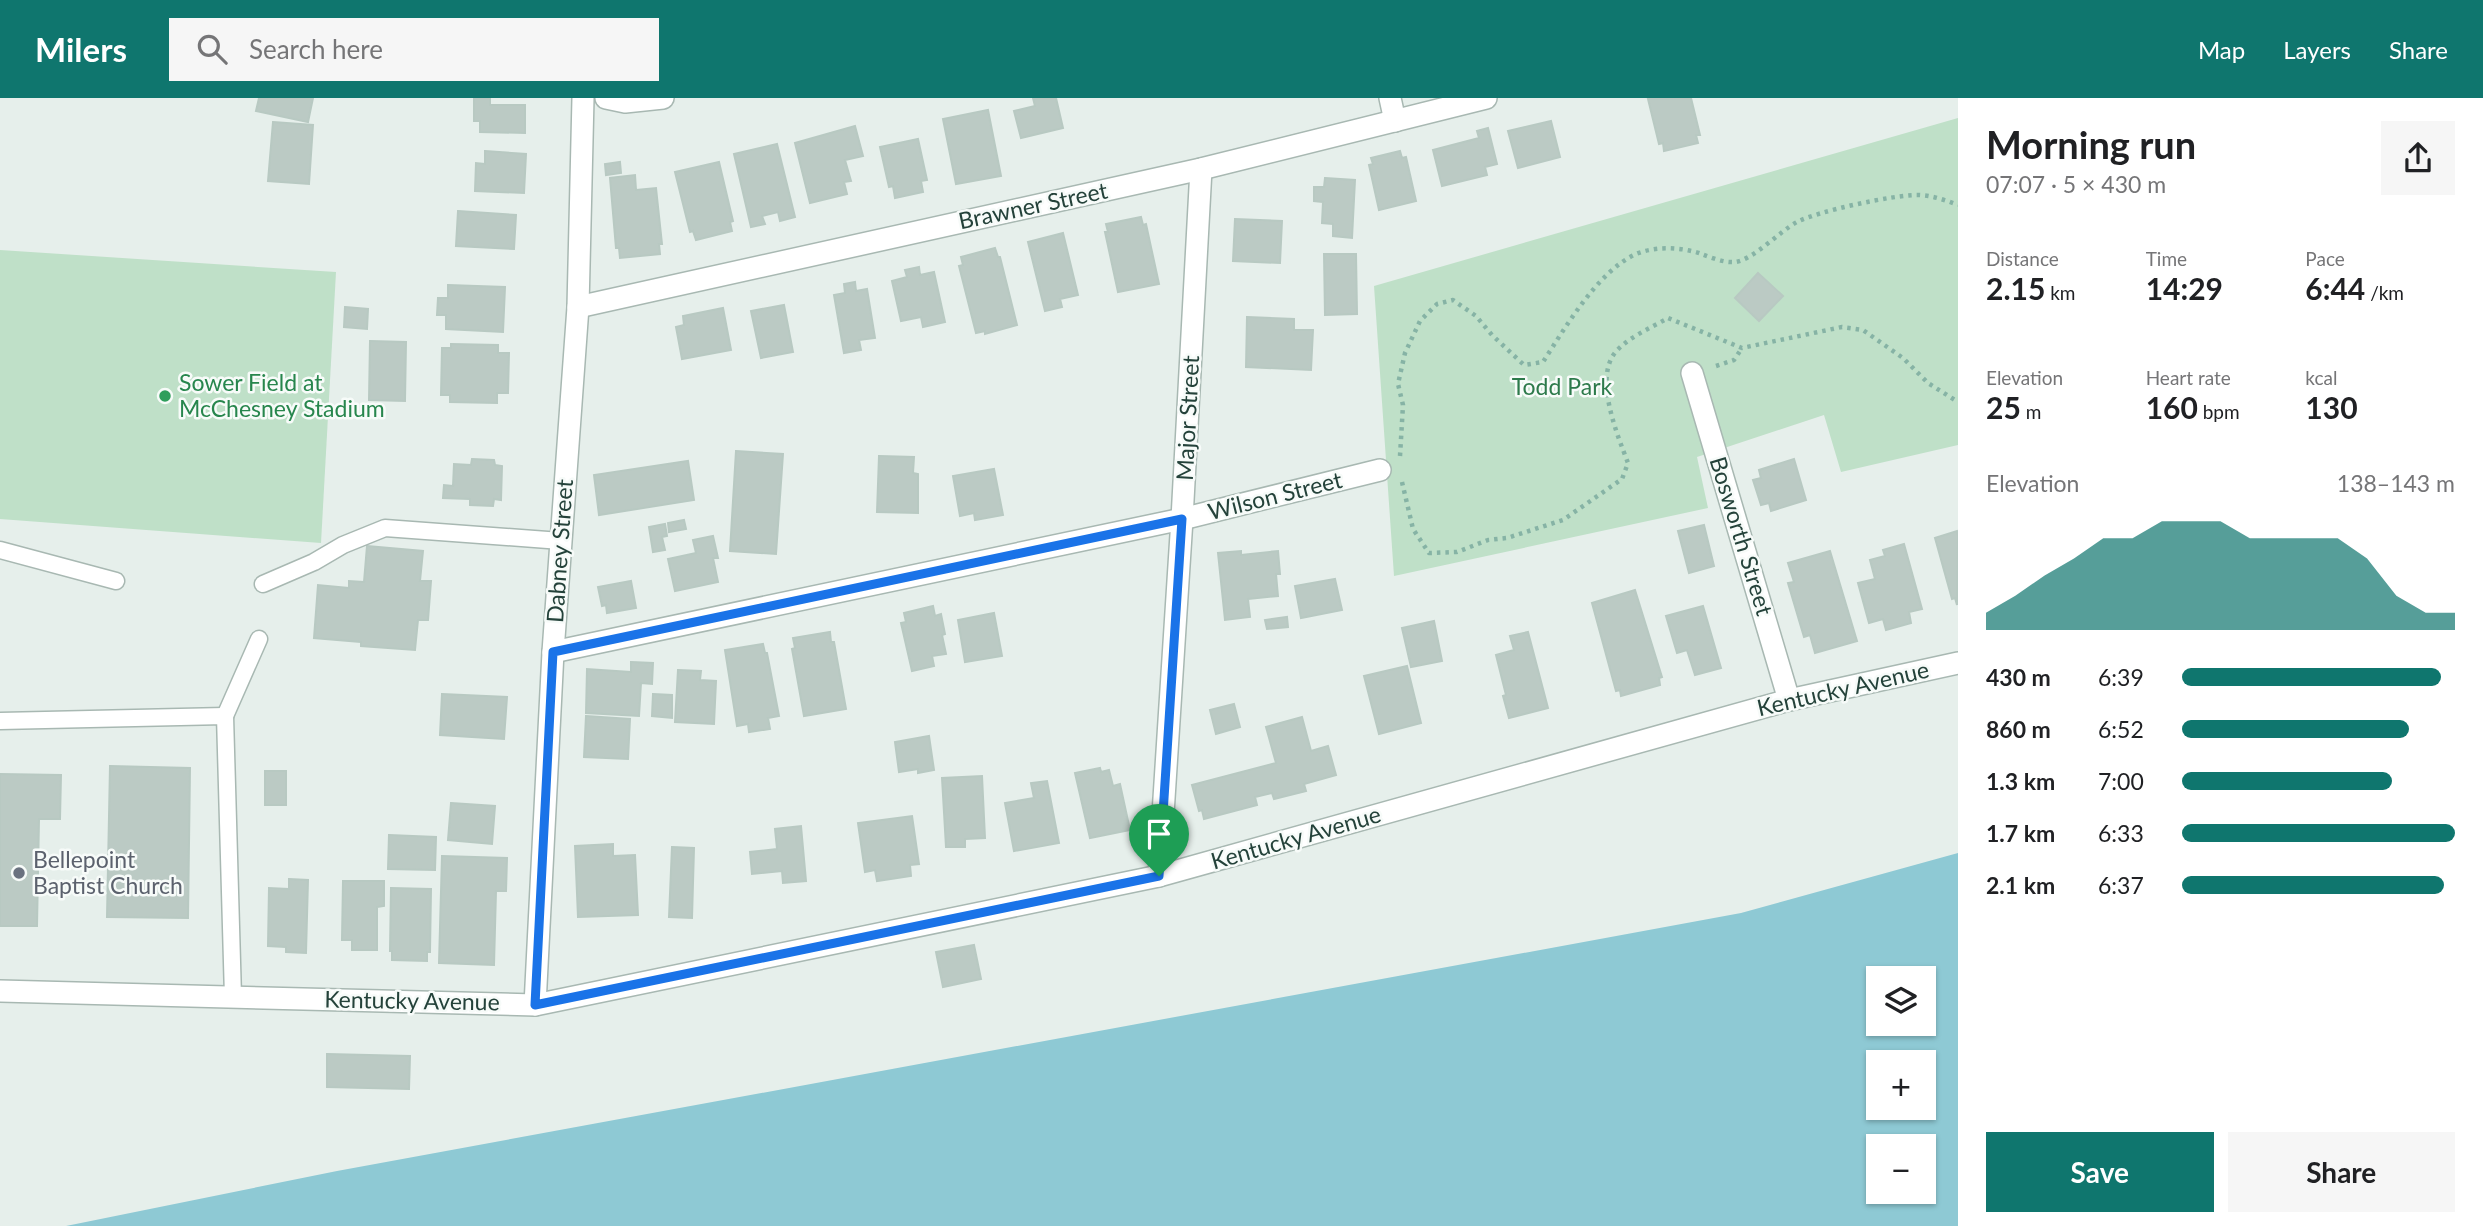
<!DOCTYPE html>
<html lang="en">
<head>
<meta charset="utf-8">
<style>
	body { margin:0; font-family:Lato,sans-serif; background:#f6f6f6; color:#202124; height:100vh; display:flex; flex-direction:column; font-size:26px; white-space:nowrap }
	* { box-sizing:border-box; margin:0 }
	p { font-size:23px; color:#757577 }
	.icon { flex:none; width:38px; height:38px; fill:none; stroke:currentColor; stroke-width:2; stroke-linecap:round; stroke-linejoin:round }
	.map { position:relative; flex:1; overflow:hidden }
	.details { display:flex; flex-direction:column; background:#fff; width:525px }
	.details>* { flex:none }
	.controls { position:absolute; left:1866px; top:868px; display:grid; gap:14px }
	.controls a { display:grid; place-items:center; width:70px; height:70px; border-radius:0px; background:#fff; box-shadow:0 2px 5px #0004; font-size:35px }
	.pin { position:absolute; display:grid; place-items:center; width:60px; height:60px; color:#fff; margin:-72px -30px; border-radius:50% 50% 50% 0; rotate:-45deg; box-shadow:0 0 7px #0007 }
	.pin .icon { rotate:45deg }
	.round { display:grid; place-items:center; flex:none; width:74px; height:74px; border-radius:0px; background:#f6f6f6 }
	.overview { display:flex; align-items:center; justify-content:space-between; height:119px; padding:0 28px }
	h1 { font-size:38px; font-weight:700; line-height:52px }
	.stats { display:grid; grid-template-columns:repeat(3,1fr); gap:10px; height:119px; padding:7px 28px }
	.stats div { display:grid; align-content:center }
	.stats b { font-size:30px; font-weight:700 }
	.stats small { font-size:19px; font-weight:400 }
	.stats p { font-size:19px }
	.chart { height:196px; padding:14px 28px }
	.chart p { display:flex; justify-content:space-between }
	.chart svg { width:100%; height:126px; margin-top:7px; fill:#0f766e; opacity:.7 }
	.action { display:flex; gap:14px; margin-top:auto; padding:14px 28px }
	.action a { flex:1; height:80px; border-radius:0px; background:#0f766e; color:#fff; font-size:28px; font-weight:700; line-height:80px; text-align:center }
	.action a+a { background:#f6f6f6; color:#202124 }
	ul { padding:0 28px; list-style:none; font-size:23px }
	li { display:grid; grid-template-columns:112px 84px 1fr; align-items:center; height:52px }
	li i { height:18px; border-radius:9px; background:#0f766e }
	header { display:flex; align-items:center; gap:42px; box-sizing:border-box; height:98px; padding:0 35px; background:#0f766e; color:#fff }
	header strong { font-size:33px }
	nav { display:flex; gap:38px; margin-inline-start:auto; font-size:24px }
	.search { width:490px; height:63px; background:#f6f6f6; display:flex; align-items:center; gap:18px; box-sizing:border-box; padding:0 24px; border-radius:0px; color:#757577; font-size:26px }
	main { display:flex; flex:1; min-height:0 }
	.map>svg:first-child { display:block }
	.green { fill:#bfe0c8 }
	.water { fill:#8ec9d4; fill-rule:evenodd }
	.building { fill:#bbcac4; stroke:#b8c9c2; stroke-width:2 }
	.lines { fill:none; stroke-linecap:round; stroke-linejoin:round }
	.service-casing { stroke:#a8b8b2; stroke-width:19 }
	.minor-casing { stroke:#a8b8b2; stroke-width:24 }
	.path { stroke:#86b3a5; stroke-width:4.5; stroke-dasharray:3.5 5; stroke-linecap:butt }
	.service { stroke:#fff; stroke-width:16 }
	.minor { stroke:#fff; stroke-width:21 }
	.route-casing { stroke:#fff; stroke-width:14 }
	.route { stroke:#1a73e8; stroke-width:9 }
	.leisure-dot { fill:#2e9e5b; stroke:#f7fbf9; stroke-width:2.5 }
	.worship-dot { fill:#6b7280; stroke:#f7fbf9; stroke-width:2.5 }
	.labels { text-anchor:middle; stroke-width:5; stroke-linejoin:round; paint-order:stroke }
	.street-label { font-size:23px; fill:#24423a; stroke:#f7fbf9 }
	.leisure-label { font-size:23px; fill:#27864d; stroke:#f7fbf9; text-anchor:start }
	.park-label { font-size:23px; fill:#2d7a4b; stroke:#f7fbf9 }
	.worship-label { font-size:23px; fill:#5b616d; stroke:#f7fbf9; text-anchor:start }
</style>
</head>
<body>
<header>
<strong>Milers</strong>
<div class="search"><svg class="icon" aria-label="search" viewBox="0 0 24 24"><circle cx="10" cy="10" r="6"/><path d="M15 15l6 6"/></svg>Search here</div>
<nav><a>Map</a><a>Layers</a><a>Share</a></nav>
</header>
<main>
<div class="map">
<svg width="1958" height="1128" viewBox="0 0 1958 1128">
	<rect width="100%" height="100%" fill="#e6efeb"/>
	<g class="green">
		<polygon points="1958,20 1958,347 1841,374 1824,317 1697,359 1708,410 1394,478 1374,188"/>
		<polygon points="0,152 336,174 321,445 0,421"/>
	</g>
	<path class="water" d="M1958,755V1128H66L337,1073L1741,815ZM1878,880H1923V926H1878ZM1878,964H1923V1010H1878ZM1878,1048H1923V1094H1878Z"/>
	<g class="building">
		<polygon points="259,0 313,0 308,24 256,13"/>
		<polygon points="474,0 490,0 490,7 525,7 525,35 480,34 480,23 474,23"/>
		<polygon points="1033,0 1056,0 1063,30 1021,40 1014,13 1035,8"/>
		<polygon points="1691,0 1700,37 1696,37 1698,45 1664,53 1663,45 1659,46 1648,1"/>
		<polygon points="988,12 1001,78 956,86 943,21"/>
		<polygon points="1551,23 1560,59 1518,70 1508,33"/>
		<polygon points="273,24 313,27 309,86 268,83"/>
		<polygon points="855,28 863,58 845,62 851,83 844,84 847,96 810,105 795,45"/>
		<polygon points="1488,30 1497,66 1485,69 1487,77 1442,88 1433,52 1479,40 1477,33"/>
		<polygon points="918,41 927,82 921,83 923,94 895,100 893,88 889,89 880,49"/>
		<polygon points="777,46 795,119 780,123 778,114 762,118 765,126 751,129 734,56"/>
		<polygon points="485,53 526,56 524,95 475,93 476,65 485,66"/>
		<polygon points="1400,53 1402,60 1406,59 1416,103 1379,112 1369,67 1373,66 1371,60"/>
		<polygon points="620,64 621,75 606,77 605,66"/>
		<polygon points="719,64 733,123 730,124 732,133 696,142 693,133 690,134 675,74"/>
		<polygon points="635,77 636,92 656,90 662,146 659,146 660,156 620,160 619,150 616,150 610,80"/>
		<polygon points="1325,80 1355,82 1352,140 1333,138 1333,126 1322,125 1323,104 1314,103 1314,89 1324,89"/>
		<polygon points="458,113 516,117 514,151 456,148"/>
		<polygon points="1141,119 1143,127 1146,126 1159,186 1118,194 1105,134 1108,134 1106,126"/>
		<polygon points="1235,121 1282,123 1280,165 1233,163"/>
		<polygon points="1063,135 1078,197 1060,201 1062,209 1045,213 1028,144"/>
		<polygon points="995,150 998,159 1000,159 1017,227 985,236 985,233 976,235 959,168 963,167 961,159"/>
		<polygon points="1324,156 1356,156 1357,216 1325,217"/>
		<polygon points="919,169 920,177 934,174 945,224 923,229 921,219 901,223 892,183 907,179 905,172"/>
		<polygon points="1758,175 1783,198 1759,223 1735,200"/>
		<polygon points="855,184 856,193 867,191 875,240 859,242 861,252 844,255 834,197 845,195 844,186"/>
		<polygon points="448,187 505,189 503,234 446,231 446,217 437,217 438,200 448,200"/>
		<polygon points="784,207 793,254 761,260 751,213"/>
		<polygon points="345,209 368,211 367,231 344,229"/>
		<polygon points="723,210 731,252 682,261 676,229 684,227 683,218"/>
		<polygon points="1247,219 1294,221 1294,232 1313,232 1311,272 1246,269"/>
		<polygon points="370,243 406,244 405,303 369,302"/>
		<polygon points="451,246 498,247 498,255 509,255 508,295 497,295 497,305 450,304 450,297 441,297 442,250 451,250"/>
		<polygon points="736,353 783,356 776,456 730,453"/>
		<polygon points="879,358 914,359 913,375 918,376 918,415 877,414"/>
		<polygon points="472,361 494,362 495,367 502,368 501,402 494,401 493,408 470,407 470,401 443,400 444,387 453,388 454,366 471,367"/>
		<polygon points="1794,361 1806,402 1771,413 1769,405 1761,407 1753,382 1761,380 1759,372"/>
		<polygon points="688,363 694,402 599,417 594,377"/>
		<polygon points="994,371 1003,417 975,422 974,415 960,418 953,378"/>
		<polygon points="684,422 686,431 669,434 668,425"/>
		<polygon points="665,426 667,438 662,439 665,452 653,454 649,429"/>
		<polygon points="1704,427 1714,468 1689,475 1678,433"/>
		<polygon points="1957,433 1958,438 1957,507 1955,500 1952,501 1935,440"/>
		<polygon points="713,438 718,460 713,460 718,484 675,493 668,461 696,455 693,442"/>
		<polygon points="1904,446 1922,511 1909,514 1911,525 1886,532 1883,521 1869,525 1858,485 1875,481 1870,462 1885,458 1883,452"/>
		<polygon points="367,448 423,453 420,483 431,483 428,522 418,522 415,552 361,548 361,544 314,540 318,487 349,490 349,483 364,484"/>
		<polygon points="1241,453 1241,457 1278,453 1280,476 1276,476 1278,498 1248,501 1250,519 1225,522 1218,455"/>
		<polygon points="1830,453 1857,543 1815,555 1810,537 1804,539 1788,485 1794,484 1788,465"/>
		<polygon points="1335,481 1342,512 1301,520 1295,488"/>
		<polygon points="631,483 636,510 607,515 606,507 602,508 598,489"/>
		<polygon points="1635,492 1662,579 1659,580 1660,587 1621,598 1620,592 1616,593 1592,505"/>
		<polygon points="933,508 935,518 941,516 945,536 942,537 946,556 932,558 934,568 912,573 901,525 906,524 904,515"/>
		<polygon points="1703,508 1721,570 1695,577 1687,552 1677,555 1666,518"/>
		<polygon points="994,515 1002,558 965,564 958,522"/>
		<polygon points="1287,519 1288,529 1267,531 1265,522"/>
		<polygon points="1434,523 1442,563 1411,569 1402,530"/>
		<polygon points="830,534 831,544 834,544 846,611 804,618 792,551 795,550 793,540"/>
		<polygon points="1528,534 1548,610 1509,620 1503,598 1506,597 1496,557 1514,552 1510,538"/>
		<polygon points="763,546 765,555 767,555 779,618 768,620 770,631 749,634 748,626 737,628 725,552"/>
		<polygon points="631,564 653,565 652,586 641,585 639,618 586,615 587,571 631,574"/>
		<polygon points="1407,568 1421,625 1379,636 1364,578"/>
		<polygon points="678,572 701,573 700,582 716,583 714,626 675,624"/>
		<polygon points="442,596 507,599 504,641 440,637"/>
		<polygon points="653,596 672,597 672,620 652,618"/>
		<polygon points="1234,606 1240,629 1216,636 1210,612"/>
		<polygon points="586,618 630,621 628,661 584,659"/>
		<polygon points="1302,619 1311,653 1328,648 1336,677 1304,686 1306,693 1274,701 1272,695 1255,699 1257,707 1204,721 1202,712 1199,713 1192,687 1276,665 1266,629"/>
		<polygon points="929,638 934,672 918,675 918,671 899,674 895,644"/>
		<polygon points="110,668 190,670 188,820 107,819"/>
		<polygon points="1100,670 1101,674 1109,672 1113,688 1120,686 1130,732 1090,740 1075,675"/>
		<rect x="265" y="673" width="21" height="34"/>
		<polygon points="0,676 61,677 60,721 39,721 37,828 0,828"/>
		<polygon points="982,678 985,740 965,741 965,749 946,749 942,680"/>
		<polygon points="1047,683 1059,745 1014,753 1005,705 1034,700 1031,685"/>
		<polygon points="451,705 495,708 492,746 448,742"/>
		<polygon points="912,718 919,766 910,767 911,778 877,783 875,772 865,774 858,725"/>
		<polygon points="801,728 806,783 783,785 782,773 752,776 750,754 777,751 775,731"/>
		<polygon points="389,737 436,739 435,772 388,771"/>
		<polygon points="613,746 613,758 635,757 638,817 578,819 575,748"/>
		<polygon points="672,749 694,750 692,820 669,819"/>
		<polygon points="442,758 507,760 506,793 496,793 494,867 439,865"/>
		<polygon points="289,781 308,782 306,855 286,854 286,849 268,848 269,790 289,791"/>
		<polygon points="343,783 384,783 384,808 377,809 377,852 352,852 352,842 342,842"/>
		<polygon points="391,790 431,791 430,854 427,854 427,863 392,862 392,853 390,853"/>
		<polygon points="974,847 981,881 943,889 936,854"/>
		<polygon points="327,956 410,958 409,991 327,989"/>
	</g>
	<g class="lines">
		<defs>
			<g id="service">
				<polyline points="0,452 116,483"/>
				<polyline points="263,486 314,464 343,447 385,430 561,443"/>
				<polyline points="225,618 259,541"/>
				<polyline points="0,623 225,618 233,899"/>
			</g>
			<g id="minor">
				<polyline points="606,0 625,4 663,0"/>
				<polyline points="1390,0 1395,23"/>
				<polyline points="578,209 1201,71 1486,0"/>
				<polyline points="1692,275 1789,602"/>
				<polyline points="553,554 1182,421 1380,372"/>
				<polyline points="1159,778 1182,421 1201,71"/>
				<polyline points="0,893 535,907 1159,778 1789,602 1958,565"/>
				<polyline points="535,907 553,554 578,209 583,0"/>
			</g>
		</defs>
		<use href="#service" class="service-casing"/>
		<use href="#minor" class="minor-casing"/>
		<g class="path">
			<polyline points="1716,268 1734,262 1742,250"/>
			<path d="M1400,358L1403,307L1398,286L1405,255L1420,223L1437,206L1453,202L1476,218L1492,237L1524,267L1543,264C1565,230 1598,173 1636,156C1656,148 1679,149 1699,155C1710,159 1723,165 1735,164C1753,162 1780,133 1797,124C1818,113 1893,97 1917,97C1931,97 1945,102 1958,107"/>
			<path d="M1402,384L1413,431L1429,455L1457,454L1488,442L1507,440L1563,422L1622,381L1628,365C1617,336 1595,283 1614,256C1626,240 1651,230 1668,220L1742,250L1842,229L1863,232L1903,260L1928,285L1958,304"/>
		</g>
		<use href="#service" class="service"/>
		<use href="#minor" class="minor"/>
	</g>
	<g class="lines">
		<defs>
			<polygon id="route" points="1182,421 1159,778 535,907 553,554"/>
		</defs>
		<use href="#route" class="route-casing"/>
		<use href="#route" class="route"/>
	</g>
	<circle class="leisure-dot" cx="165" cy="298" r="7"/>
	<circle class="worship-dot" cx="19" cy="775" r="7"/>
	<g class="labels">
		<g class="street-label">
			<text transform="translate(1033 108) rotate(-12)" y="8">Brawner Street</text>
			<text transform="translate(1188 320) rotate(-87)" y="8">Major Street</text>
			<text transform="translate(1275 398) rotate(-14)" y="8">Wilson Street</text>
			<text transform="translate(1741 438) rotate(73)" y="8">Bosworth Street</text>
			<text transform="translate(560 453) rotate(-86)" y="8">Dabney Street</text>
			<text transform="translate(1843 591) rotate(-13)" y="8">Kentucky Avenue</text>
			<text transform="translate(1296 740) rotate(-16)" y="8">Kentucky Avenue</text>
			<text transform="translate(412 903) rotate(1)" y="8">Kentucky Avenue</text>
		</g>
		<g class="leisure-label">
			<text x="179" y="293">Sower Field at<tspan x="179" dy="26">McChesney Stadium</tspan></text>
		</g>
		<g class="park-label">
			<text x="1562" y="297">Todd Park</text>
		</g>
		<g class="worship-label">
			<text x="33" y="770">Bellepoint<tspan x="33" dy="26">Baptist Church</tspan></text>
		</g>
	</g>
</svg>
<div class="controls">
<a><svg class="icon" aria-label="layers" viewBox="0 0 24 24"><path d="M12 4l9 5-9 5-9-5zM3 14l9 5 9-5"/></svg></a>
<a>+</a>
<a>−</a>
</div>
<div class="pin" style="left:1159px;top:778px;background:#1e9e55"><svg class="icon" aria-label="arrive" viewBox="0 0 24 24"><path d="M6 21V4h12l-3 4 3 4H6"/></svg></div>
</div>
<section class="details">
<div class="overview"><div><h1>Morning run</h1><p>07:07 · 5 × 430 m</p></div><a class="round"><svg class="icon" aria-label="share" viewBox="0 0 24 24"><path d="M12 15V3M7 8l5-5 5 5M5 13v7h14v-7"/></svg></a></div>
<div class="stats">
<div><p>Distance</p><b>2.15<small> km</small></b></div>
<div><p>Time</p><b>14:29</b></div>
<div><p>Pace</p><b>6:44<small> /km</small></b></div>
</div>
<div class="stats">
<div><p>Elevation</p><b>25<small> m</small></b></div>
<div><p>Heart rate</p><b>160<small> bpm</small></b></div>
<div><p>kcal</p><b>130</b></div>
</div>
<div class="chart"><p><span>Elevation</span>138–143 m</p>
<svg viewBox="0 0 160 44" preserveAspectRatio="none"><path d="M0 44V38L10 32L20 25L30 19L40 12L50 12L60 6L70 6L80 6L90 12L100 12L110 12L120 12L130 19L140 32L150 38L160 38V44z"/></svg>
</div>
<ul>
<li><b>430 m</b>6:39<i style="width:95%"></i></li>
<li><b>860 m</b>6:52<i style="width:83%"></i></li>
<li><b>1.3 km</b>7:00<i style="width:77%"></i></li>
<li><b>1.7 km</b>6:33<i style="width:100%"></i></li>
<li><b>2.1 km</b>6:37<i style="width:96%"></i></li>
</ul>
<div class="action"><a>Save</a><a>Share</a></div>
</section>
</main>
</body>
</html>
